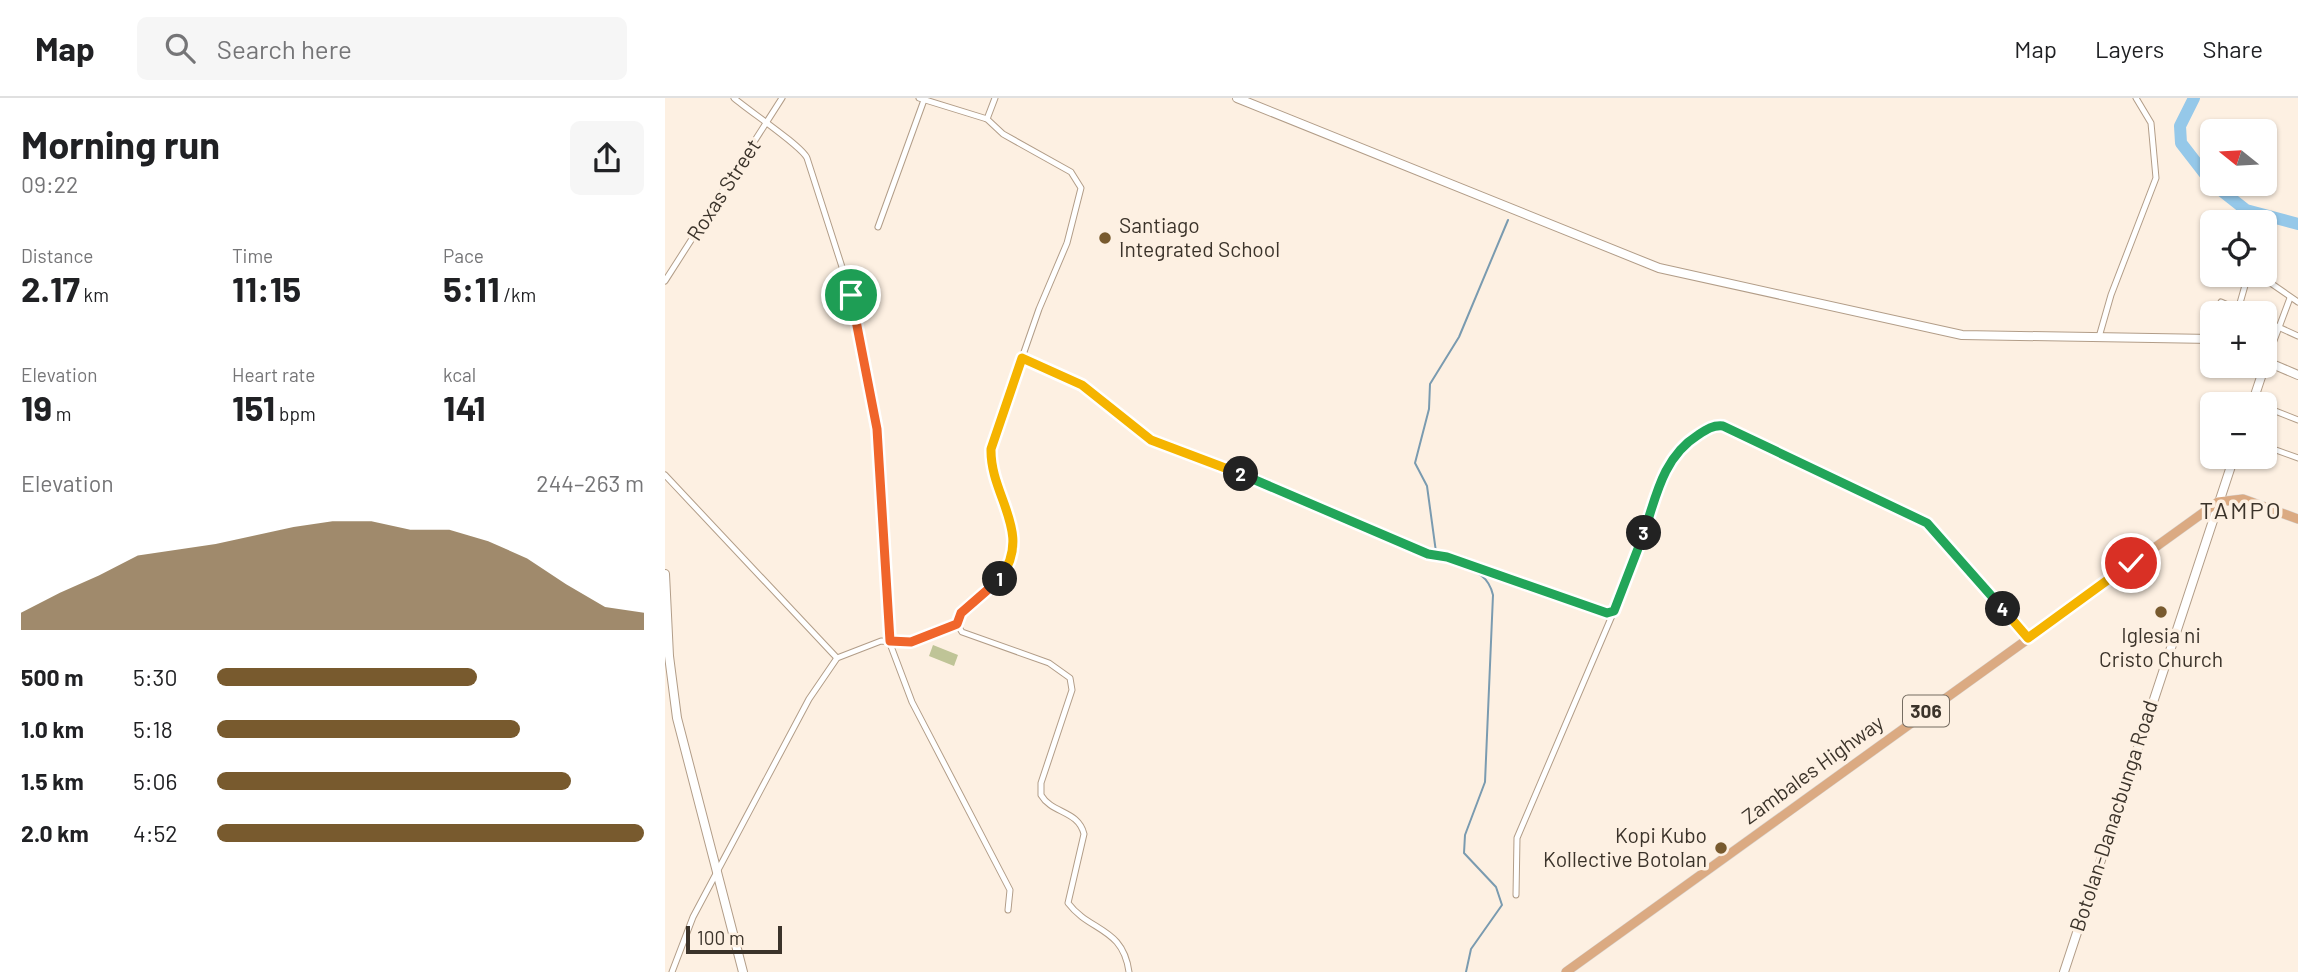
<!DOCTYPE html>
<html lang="en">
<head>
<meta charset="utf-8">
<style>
	body { margin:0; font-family:Barlow,sans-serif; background:#f6f6f6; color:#202124; height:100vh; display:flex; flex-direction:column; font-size:26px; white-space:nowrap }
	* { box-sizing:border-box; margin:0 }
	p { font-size:23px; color:#757577 }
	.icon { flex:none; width:38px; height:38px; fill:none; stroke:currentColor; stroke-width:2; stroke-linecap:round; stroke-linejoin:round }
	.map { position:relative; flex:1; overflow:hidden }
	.panel { display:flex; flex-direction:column; background:#fff; width:665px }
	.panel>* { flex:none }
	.needle { width:46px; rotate:288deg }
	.controls { position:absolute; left:1535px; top:21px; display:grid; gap:14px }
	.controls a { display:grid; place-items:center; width:77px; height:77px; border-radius:10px; background:#fff; box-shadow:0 2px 5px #0004; font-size:35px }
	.scale { position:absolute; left:21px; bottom:18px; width:96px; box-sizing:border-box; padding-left:7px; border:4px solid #3b332a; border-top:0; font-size:19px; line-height:24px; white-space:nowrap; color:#3b332a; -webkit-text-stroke:5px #fdf0e2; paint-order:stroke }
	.pin { position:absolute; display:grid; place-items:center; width:60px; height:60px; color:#fff; margin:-30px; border:4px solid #fff; border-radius:50%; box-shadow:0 2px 7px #0007 }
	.km { position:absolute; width:35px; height:35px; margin:-18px; border-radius:50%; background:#222; color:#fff; font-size:19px; line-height:35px; text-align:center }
	.round { display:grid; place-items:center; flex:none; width:74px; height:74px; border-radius:10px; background:#f6f6f6 }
	.headline { display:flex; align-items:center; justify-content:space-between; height:119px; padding:0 21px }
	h1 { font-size:38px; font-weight:700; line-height:52px }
	.metrics { display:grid; grid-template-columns:repeat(3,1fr); gap:10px; height:119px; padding:7px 21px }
	.metrics div { display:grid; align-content:center }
	.metrics b { font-size:35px; font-weight:700 }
	.metrics small { font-size:19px; font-weight:400 }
	.metrics p { font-size:19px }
	.chart { height:196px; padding:14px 21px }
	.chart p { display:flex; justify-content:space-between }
	.chart svg { width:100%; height:126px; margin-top:7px; fill:#785a2e; opacity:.7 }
	ul { padding:0 21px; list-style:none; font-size:23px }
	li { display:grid; grid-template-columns:112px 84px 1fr; align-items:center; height:52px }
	li i { height:18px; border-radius:9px; background:#785a2e }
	header { display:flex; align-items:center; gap:42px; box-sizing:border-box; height:98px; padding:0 35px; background:#fff; border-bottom:2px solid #e0e0e0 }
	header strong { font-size:33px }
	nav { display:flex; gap:38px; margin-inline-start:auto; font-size:24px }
	.search { width:490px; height:63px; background:#f6f6f6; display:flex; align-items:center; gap:18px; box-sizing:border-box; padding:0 24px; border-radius:10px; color:#757577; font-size:26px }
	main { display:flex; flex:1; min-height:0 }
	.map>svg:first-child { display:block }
	.green { fill:#bfc497 }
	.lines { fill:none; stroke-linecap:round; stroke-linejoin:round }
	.stream { stroke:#7a9bb0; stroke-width:2 }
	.river { stroke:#95c8e9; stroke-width:12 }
	.street-casing { stroke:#b29d88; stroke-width:7 }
	.secondary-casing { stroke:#b29d88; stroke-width:10 }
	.primary-casing { stroke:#d8d6d4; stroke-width:10 }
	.street { stroke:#fff; stroke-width:5 }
	.secondary { stroke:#fff; stroke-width:8 }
	.primary { stroke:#dbaa82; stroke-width:9 }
	.split-1-casing { stroke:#fff; stroke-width:14 }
	.split-2-casing { stroke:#fff; stroke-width:14 }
	.split-3-casing { stroke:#fff; stroke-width:14 }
	.split-4-casing { stroke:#fff; stroke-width:14 }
	.split-5-casing { stroke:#fff; stroke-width:14 }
	.split-1 { stroke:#f0652b; stroke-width:9 }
	.split-2 { stroke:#f5b400; stroke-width:9 }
	.split-3 { stroke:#22a559; stroke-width:9 }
	.split-4 { stroke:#22a559; stroke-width:9 }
	.split-5 { stroke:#f5b400; stroke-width:9 }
	.poi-dot { fill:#785a2e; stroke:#fdf0e2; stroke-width:2.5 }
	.labels { text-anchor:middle; stroke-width:7; stroke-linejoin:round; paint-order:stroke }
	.shield { fill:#fdf0e2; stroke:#756c61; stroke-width:2 }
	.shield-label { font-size:19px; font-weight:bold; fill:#3b332a }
	.street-label { font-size:21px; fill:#3b332a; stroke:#fdf0e2 }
	.poi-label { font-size:21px; fill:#3b332a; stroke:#fdf0e2; text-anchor:start }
	.quarter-label { font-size:24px; letter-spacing:2px; fill:#3b332a; stroke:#fdf0e2 }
</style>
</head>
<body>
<header>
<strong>Map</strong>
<div class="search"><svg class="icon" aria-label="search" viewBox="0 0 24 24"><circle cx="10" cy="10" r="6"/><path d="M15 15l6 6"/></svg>Search here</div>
<nav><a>Map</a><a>Layers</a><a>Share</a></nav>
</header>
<main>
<section class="panel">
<div class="headline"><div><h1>Morning run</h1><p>09:22</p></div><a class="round"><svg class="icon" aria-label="share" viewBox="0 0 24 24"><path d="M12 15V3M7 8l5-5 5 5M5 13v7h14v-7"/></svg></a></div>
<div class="metrics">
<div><p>Distance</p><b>2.17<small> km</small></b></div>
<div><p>Time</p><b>11:15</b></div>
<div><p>Pace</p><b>5:11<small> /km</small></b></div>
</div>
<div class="metrics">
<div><p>Elevation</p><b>19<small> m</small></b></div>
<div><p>Heart rate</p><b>151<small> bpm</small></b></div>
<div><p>kcal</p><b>141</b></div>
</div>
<div class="chart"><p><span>Elevation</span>244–263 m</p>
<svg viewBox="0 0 160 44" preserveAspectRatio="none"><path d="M0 44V38L10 31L20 25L30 18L40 16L50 14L60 11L70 8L80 6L90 6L100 9L110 9L120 13L130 19L140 28L150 36L160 38V44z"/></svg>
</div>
<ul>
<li><b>500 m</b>5:30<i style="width:61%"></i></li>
<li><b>1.0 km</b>5:18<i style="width:71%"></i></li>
<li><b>1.5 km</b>5:06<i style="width:83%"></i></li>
<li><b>2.0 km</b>4:52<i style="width:100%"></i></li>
</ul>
</section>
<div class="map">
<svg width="1633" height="874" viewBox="0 0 1633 874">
	<rect width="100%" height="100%" fill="#fdf0e2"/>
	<polygon class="green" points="268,547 293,557 289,568 264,558"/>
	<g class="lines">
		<g class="stream">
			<polyline points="771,454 762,388 750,365 764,311 765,286 794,239 843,122"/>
			<path d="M774,459C795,474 821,467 828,497L820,684L800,737L799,755L831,789L837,807L806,851L801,874"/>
		</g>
		<g class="river">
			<polyline points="1529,0 1515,28 1516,45 1547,85"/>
			<polyline points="1548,86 1581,112 1633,126"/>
		</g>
		<defs>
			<g id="street">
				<path d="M69,0C84,13 137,48 142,60L186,197L210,312L224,543L247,604L345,792L343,812"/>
				<path d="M254,0L322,21L338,36L406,74L416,90L402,145L374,211L328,343V367L349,438L347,459L334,483L297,515L292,526L297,534L384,565L405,580L407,592L376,685V697C387,716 413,712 419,736L403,805C425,834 458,829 464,874"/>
				<polyline points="322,21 330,0"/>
				<polyline points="213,129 259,2"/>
				<polyline points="1594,177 1633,204"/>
				<polyline points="0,183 117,0"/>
				<polyline points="1556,204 1581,215"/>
				<polyline points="1573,212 1583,177"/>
				<polyline points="1600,223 1633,238"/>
				<polyline points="1434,239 1446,197 1491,80 1486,25 1471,0"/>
				<polyline points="357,260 417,287 490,344 544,363 763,456 782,459 942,515 949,513 956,501 1007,358 1031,337 1048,328 1058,329 1262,425 1363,540"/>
				<polyline points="1601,264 1625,200"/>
				<polyline points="1600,309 1633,322"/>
				<polyline points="1600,348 1633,360"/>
				<polyline points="0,377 172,560"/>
				<polyline points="851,797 852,740 949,513"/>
				<polyline points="7,874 28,819 144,601 172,560 216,543 246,544 292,526"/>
			</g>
			<g id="secondary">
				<polyline points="572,0 994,170 1297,237 1547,241"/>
				<polyline points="1600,263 1633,277"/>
				<polyline points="1587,306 1601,264"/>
				<polyline points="0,476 4,558 12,620 78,874"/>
				<polyline points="1399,874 1569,359"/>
			</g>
			<polyline id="primary" points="901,874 1553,404 1578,401 1633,421"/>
		</defs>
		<use href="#street" class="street-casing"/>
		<use href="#secondary" class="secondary-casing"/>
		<use href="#primary" class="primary-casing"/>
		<use href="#street" class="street"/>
		<use href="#secondary" class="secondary"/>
		<use href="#primary" class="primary"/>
	</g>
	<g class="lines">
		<defs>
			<polyline id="split-1" points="186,197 212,331 225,543 246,544 292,526 296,515 335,481"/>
			<path id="split-2" d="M335,481C369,434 325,399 326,351L357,260L417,287L486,342L576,376"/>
			<polyline id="split-3" points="576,376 763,456 782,459 942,515 949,513 979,435"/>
			<path id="split-4" d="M979,435C991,398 998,359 1033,337C1042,331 1048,327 1058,328L1262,425L1338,511"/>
			<polyline id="split-5" points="1338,511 1363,540 1466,465"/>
		</defs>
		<use href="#split-1" class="split-1-casing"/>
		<use href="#split-2" class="split-2-casing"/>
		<use href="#split-3" class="split-3-casing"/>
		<use href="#split-4" class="split-4-casing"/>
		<use href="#split-5" class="split-5-casing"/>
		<use href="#split-1" class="split-1"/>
		<use href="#split-2" class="split-2"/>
		<use href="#split-3" class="split-3"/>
		<use href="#split-4" class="split-4"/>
		<use href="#split-5" class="split-5"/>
	</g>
	<g class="poi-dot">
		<circle cx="440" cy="140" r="7"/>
		<circle cx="1496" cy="514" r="7"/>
		<circle cx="1056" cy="750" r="7"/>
	</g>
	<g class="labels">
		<rect class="shield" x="1238" y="597.5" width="46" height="31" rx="5"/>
		<g class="shield-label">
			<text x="1261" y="620">306</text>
		</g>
		<g class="street-label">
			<text transform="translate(59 92) rotate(-57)" y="7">Roxas Street</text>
			<text transform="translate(1148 672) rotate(-36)" y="7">Zambales Highway</text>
			<text transform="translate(1449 718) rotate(-72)" y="7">Botolan-Danacbunga Road</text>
		</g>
		<g class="poi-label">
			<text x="454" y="135">Santiago<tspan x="454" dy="24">Integrated School</tspan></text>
			<text x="1496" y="545" text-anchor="middle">Iglesia ni<tspan x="1496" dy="24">Cristo Church</tspan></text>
			<text x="1042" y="745" text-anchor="end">Kopi Kubo<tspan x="1042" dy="24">Kollective Botolan</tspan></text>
		</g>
		<g class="quarter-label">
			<text x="1576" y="421">TAMPO</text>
		</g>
	</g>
</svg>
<div class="controls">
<a><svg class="needle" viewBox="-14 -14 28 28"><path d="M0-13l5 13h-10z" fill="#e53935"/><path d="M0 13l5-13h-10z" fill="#757577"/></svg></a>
<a><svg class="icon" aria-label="locate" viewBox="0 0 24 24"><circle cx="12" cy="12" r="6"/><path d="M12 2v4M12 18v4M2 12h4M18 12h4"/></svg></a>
<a>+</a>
<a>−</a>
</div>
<div class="scale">100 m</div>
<div class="pin" style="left:186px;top:197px;background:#1e9e55"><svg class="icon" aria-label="arrive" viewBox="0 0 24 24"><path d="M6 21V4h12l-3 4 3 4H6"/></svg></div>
<div class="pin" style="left:1466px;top:465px;background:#d93025"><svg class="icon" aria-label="check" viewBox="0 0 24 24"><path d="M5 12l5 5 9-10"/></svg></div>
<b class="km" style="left:335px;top:481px">1</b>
<b class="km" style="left:576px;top:376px">2</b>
<b class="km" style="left:979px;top:435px">3</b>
<b class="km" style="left:1338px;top:511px">4</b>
</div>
</main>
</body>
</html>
